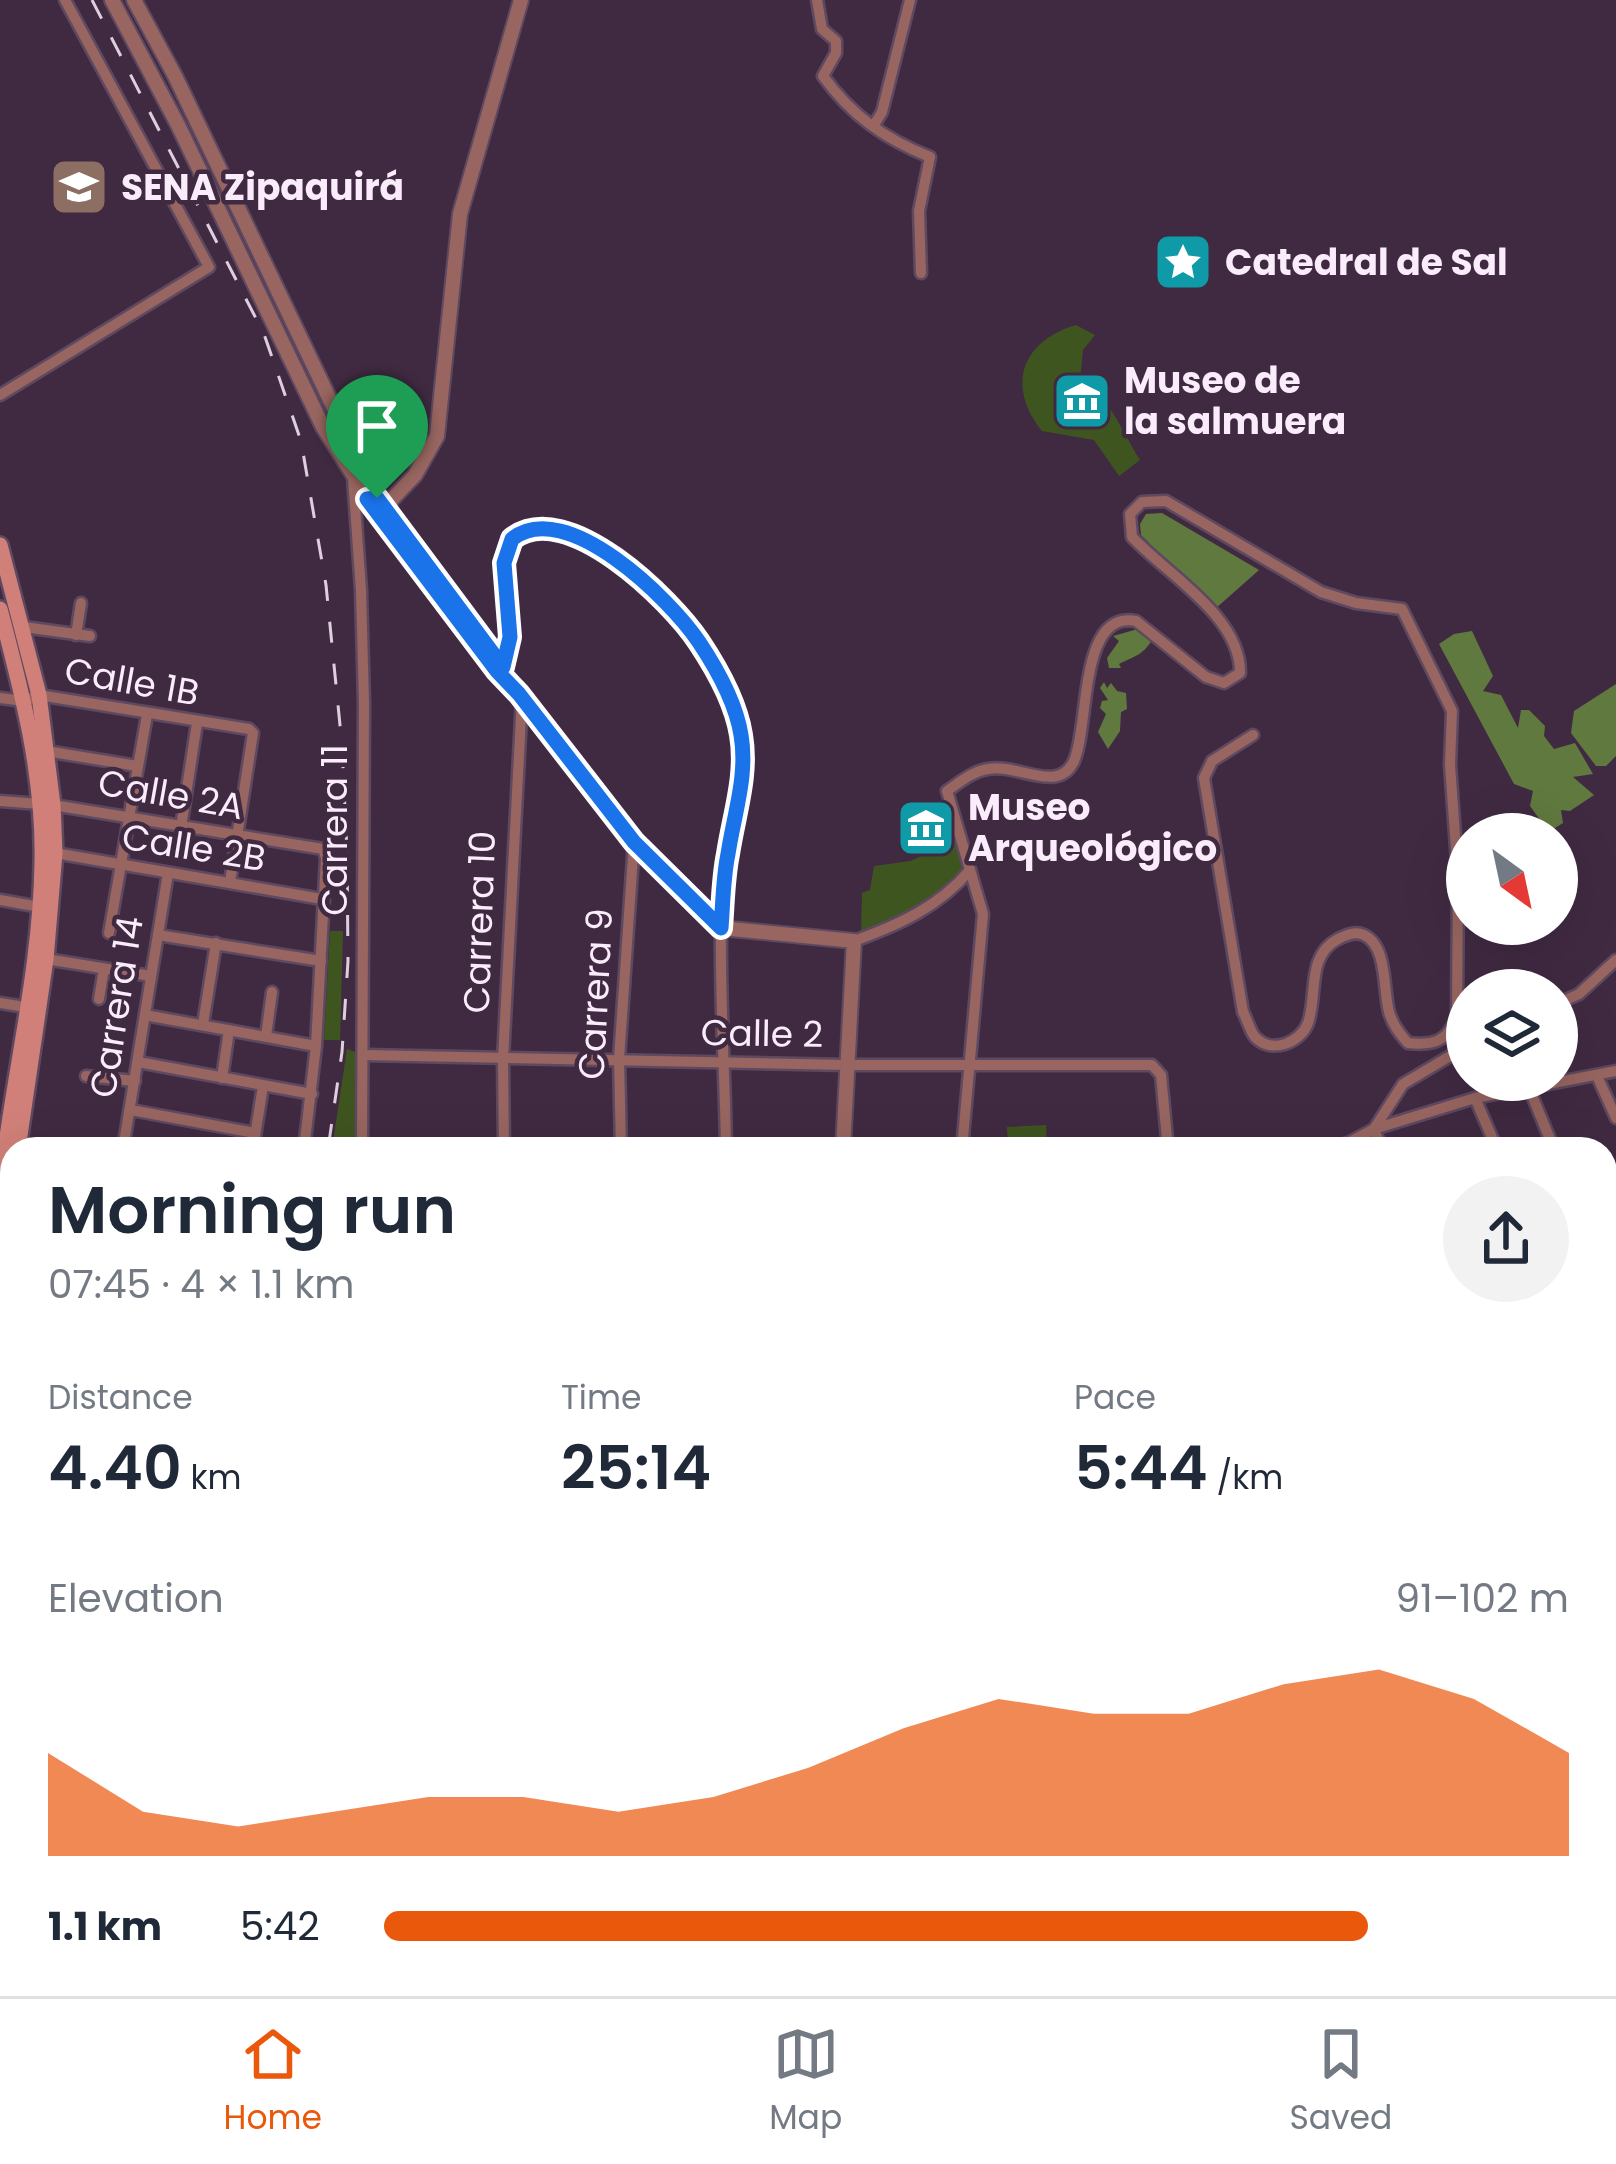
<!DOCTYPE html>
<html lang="en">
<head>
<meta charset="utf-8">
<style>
	body { margin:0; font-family:Poppins,sans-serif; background:#f2f2f3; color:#1f2937; height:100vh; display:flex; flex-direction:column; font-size:45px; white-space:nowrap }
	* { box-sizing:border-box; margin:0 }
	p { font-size:39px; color:#747a83 }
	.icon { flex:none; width:66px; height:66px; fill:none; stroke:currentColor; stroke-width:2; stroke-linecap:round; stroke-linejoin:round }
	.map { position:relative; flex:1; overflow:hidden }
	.panel { position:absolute; left:0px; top:1137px; width:1617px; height:861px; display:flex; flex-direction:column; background:#fff; border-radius:36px 36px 0 0; box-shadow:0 12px 48px #0002 }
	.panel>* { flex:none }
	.needle { width:78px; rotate:147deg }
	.tools { position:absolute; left:1446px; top:813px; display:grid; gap:24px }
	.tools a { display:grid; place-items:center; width:132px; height:132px; border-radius:50%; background:#fff; box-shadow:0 12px 48px #0002; font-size:60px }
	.pin { position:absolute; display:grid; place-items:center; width:102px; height:102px; color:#fff; margin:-123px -51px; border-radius:50% 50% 50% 0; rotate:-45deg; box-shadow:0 0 12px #0007 }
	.pin .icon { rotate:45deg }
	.round { display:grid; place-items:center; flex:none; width:126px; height:126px; border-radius:63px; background:#f2f2f3 }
	.headline { display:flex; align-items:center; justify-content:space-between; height:204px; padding:0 48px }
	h1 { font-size:66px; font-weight:600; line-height:90px }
	.figures { display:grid; grid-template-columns:repeat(3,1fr); gap:18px; height:204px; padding:12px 48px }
	.figures div { display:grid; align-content:center }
	.figures b { font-size:60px; font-weight:600 }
	.figures small { font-size:33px; font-weight:400 }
	.figures p { font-size:33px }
	.chart { height:336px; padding:24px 48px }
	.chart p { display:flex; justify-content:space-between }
	.chart svg { width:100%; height:216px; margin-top:12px; fill:#ea580c; opacity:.7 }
	ul { padding:0 48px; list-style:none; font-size:39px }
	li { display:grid; grid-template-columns:192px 144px 1fr; align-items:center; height:90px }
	li i { height:30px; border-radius:15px; background:#ea580c }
	.dock { display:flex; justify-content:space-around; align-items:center; height:168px; border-top:3px solid #e0e1e3; background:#fff; font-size:33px; color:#747a83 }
	.dock a { display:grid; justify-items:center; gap:6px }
	.dock .current { color:#ea580c }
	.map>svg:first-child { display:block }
	.green { fill:#3f5520 }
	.forest { fill:#60793f }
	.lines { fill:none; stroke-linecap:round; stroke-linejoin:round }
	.minor-casing { stroke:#5e4960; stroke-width:15 }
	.tertiary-casing { stroke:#5e4960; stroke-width:18 }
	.secondary-casing { stroke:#5e4960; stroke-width:20 }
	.minor { stroke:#986560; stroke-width:10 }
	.tertiary { stroke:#986560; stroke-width:14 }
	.secondary { stroke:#d08078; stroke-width:15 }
	.rail { stroke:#decfdf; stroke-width:3; stroke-dasharray:21 21; stroke-linecap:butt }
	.route-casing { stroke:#fff; stroke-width:24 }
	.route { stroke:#1a73e8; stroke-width:15 }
	.labels { text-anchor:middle; stroke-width:9; stroke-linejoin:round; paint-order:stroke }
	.poi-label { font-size:36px; font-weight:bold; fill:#faecfb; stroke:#402a42; text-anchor:start }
	.street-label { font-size:36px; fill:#faecfb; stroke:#402a42 }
</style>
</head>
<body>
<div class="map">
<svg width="1616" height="1996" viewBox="0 0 1616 1996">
	<rect width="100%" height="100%" fill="#402a42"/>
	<g class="green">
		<path d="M1076,325L1095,335L1083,350L1080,381C1108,393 1124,435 1140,460L1119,476L1094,440L1042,431C1006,387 1021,341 1076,325Z"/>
		<path d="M957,841L965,869C943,905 900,921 861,933L862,893L870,890L874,866L910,861Z"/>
		<polygon points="330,931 343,931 340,1040 324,1040"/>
		<polygon points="347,1049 358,1053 355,1149 332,1149"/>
		<polygon points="1046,1125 1047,1149 1008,1149 1007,1127"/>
	</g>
	<g class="forest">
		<polygon points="1162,513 1259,570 1215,609 1141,535 1140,524 1146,514"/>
		<path d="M1138,629L1152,640C1143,655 1135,656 1119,664L1121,668H1109L1107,658L1119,641L1113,636Z"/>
		<polygon points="1472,631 1493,676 1483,691 1501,695 1518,728 1521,710 1529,710 1545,726 1544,736 1554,749 1575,743 1593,774 1573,777 1594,795 1570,811 1561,810 1563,823 1555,828 1543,824 1530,806 1533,791 1514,784 1439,644 1454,634"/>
		<polygon points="1104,682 1107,688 1111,683 1117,691 1126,693 1127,709 1121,712 1120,731 1108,749 1098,732 1106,714 1100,708 1102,701 1108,700 1100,688"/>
		<polygon points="1616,684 1616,756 1606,766 1596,766 1571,733 1574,711"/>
	</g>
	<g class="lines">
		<defs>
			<g id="minor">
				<path d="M817,0L822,29L836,41V53L823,76C852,116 885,139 930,157L919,211L921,273"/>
				<polyline points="874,125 882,112 910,0"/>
				<polyline points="0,395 209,267 65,0"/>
				<polyline points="353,478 361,590 364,703 362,1149"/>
				<polyline points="24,627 90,636"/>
				<polyline points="76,635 81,603"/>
				<path d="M503,667L510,637L504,563L512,539C537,519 582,534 606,551C672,596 752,691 743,776C737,827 722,877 721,929C720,1002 725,1076 726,1149"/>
				<polyline points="0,698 24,701 39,695 249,729 253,733 230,882"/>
				<polyline points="46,751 137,766"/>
				<polyline points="0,801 53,805 323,849 326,858 316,1046 304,1149"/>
				<polyline points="181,827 197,723"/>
				<polyline points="55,853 322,899"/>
				<polyline points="0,900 40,907"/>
				<polyline points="109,933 147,715"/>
				<polyline points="158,935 321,961"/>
				<path d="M854,941C898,925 939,907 970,870"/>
				<polyline points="46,959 151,976"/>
				<polyline points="99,999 104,969"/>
				<polyline points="0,1003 25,1007"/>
				<polyline points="1557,1004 1579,994 1616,960"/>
				<polyline points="145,1015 316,1046"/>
				<polyline points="203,1024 216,943"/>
				<polyline points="266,1036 272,992"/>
				<polyline points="365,1055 847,1065 1152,1065 1161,1075 1168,1149"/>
				<polyline points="138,1062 312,1094"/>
				<polyline points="86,1076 135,1081"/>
				<polyline points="1597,1076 1616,1118"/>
				<polyline points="222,1078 229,1030"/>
				<polyline points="1529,1088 1554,1149"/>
				<polyline points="1475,1098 1497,1149"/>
				<polyline points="131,1110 255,1133"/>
				<polyline points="20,1145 55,1149"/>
				<polyline points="123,1149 168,873"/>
				<polyline points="253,1149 263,1086"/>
				<polyline points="504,1149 503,1059 522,698"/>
				<polyline points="621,1149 619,1059 634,842"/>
				<path d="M962,1149L983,914L947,791C960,782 973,771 988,769C1018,763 1058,795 1074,761C1090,725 1078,610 1136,621L1206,677L1224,683L1240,673C1241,617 1168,575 1132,537L1130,514L1142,502L1166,501L1321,592L1356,603L1402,609L1452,711L1450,765L1458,876L1457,1015C1449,1041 1434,1046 1408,1043C1399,1033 1393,1025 1389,1012C1383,991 1388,946 1364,935C1355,931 1346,935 1338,939C1306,956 1318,994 1308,1023C1301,1042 1272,1055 1255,1037C1250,1031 1247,1019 1243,1012L1204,778L1212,761L1253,735"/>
				<polyline points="1326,1149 1348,1143 1374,1129 1475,1098 1616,1071"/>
				<polyline points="1382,1149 1374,1129 1403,1084 1467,1046"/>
				<polyline points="1605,1229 1616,1226"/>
				<polyline points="1605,1275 1616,1303"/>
				<polyline points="0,1408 12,1346"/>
				<polyline points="1605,1408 1616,1429"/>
				<polyline points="1605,1499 1616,1493"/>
				<polyline points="0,1516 12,1518"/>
				<polyline points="0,1614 12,1617"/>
				<polyline points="0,1721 12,1723"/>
				<polyline points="1605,1726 1616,1731"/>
				<polyline points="0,1741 12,1743"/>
				<polyline points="0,1810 12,1786"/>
				<polyline points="1605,1918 1616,1919"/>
				<polyline points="363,1986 368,1996"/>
				<polyline points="476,1986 480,1996"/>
				<polyline points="562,1986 564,1996"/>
				<polyline points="660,1986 660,1996"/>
				<polyline points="1178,1986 1181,1996"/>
				<polyline points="1365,1986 1368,1996"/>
				<polyline points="1426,1986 1428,1996"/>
				<polyline points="1456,1986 1458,1996"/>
				<polyline points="141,1996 143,1986"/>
				<polyline points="1013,1996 1021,1986"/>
				<polyline points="1025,1996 1032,1986"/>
				<polyline points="1510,1996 1542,1988"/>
				<polyline points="1579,1996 1580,1989"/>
			</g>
			<g id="tertiary">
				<polyline points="112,0 178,125 323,427 376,511"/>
				<polyline points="134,0 175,76 377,498 585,782 634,842 721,928 854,941 843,1149"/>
				<polyline points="378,514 415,475 437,436 460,214 521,0"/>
				<polyline points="856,1986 856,1996"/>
			</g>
			<g id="secondary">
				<polyline points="0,545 39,695 53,805 55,853 46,959 18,1149"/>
				<path d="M0,609C22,692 44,776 42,862C41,956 19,1051 6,1144L0,1161"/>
				<polyline points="0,1187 12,1159"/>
				<polyline points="1605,1609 1616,1606"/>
				<polyline points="208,1996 228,1986"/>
				<polyline points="237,1996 259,1986"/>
			</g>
		</defs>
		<use href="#minor" class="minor-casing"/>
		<use href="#tertiary" class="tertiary-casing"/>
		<use href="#secondary" class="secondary-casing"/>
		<use href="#minor" class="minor"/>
		<use href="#tertiary" class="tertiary"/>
		<use href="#secondary" class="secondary"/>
		<g class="rail">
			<polyline points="92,0 264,334 301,441 326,585 342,745 347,853 348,961 342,1052 328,1149"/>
			<polyline points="183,1996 184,1986"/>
		</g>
	</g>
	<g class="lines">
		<defs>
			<path id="route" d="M377,498L503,667L510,637L504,563L512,539C566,496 671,600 699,642C717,669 736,703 741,735C748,775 734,814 728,854C723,878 723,903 721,928L634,842L519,694L497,671L367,499Z"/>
		</defs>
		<use href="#route" class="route-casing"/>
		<use href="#route" class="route"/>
	</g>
	<defs>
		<symbol id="university-square" viewBox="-11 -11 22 22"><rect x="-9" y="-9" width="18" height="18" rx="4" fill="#8d6e63" stroke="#402a42"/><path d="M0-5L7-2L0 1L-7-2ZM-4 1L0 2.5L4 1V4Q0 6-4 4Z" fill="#fff"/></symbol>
		<symbol id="sight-square" viewBox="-11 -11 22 22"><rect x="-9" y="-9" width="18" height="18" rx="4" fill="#0f9aa8" stroke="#402a42"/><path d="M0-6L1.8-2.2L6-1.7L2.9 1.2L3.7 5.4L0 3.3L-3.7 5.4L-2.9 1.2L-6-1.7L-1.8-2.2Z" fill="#fff"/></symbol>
		<symbol id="museum-square" viewBox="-11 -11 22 22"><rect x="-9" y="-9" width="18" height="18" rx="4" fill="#0f9aa8" stroke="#402a42"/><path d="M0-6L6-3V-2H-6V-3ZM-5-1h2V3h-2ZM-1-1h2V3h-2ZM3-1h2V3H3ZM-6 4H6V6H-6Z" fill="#fff"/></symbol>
	</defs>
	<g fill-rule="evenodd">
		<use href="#university-square" x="46" y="154" width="66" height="66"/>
		<use href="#sight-square" x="1150" y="229" width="66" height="66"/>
		<use href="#museum-square" x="1049" y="368" width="66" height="66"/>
		<use href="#museum-square" x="893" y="795" width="66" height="66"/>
	</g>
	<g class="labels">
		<g class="poi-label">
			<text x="121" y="200">SENA Zipaquirá</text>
			<text x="1225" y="275">Catedral de Sal</text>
			<text x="1124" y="393">Museo de<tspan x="1124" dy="41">la salmuera</tspan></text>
			<text x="968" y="820">Museo<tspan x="968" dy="41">Arqueológico</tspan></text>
		</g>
		<g class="street-label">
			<text transform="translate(132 681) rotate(10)" y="13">Calle 1B</text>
			<text transform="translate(171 794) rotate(10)" y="13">Calle 2A</text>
			<text transform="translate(334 830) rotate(-90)" y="13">Carrera 11</text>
			<text transform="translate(194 847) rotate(9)" y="13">Calle 2B</text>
			<text transform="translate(479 922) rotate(-88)" y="13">Carrera 10</text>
			<text transform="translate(595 994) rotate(-87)" y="13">Carrera 9</text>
			<text transform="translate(116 1007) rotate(-81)" y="13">Carrera 14</text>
			<text transform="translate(762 1033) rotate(1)" y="13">Calle 2</text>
		</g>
	</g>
</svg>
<div class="tools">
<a><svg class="needle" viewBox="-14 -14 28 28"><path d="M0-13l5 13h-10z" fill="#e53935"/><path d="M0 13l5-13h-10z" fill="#747a83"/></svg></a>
<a><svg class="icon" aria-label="layers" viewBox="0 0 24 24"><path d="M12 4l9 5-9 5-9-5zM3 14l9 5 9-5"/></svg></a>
</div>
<div class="pin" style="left:377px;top:498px;background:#1e9e55"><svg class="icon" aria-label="arrive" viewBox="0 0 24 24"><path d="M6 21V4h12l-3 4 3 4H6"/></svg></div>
<section class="panel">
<div class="headline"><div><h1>Morning run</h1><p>07:45 · 4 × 1.1 km</p></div><a class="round"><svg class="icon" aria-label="share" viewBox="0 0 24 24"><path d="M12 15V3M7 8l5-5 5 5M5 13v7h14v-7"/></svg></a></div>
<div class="figures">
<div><p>Distance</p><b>4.40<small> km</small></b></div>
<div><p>Time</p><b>25:14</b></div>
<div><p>Pace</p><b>5:44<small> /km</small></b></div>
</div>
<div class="chart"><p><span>Elevation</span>91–102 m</p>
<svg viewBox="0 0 160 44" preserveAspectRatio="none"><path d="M0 44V23L10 35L20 38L30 35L40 32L50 32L60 35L70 32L80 26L90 18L100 12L110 15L120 15L130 9L140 6L150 12L160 23V44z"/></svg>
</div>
<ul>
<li><b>1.1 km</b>5:42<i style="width:83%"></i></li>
</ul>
</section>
</div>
<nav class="dock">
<a class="current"><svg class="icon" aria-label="home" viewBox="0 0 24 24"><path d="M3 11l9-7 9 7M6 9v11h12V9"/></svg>Home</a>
<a><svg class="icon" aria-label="map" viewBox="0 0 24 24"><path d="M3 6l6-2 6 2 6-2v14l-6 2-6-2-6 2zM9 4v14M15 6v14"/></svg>Map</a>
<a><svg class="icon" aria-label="saved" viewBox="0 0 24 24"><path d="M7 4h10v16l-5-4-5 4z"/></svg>Saved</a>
</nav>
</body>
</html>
